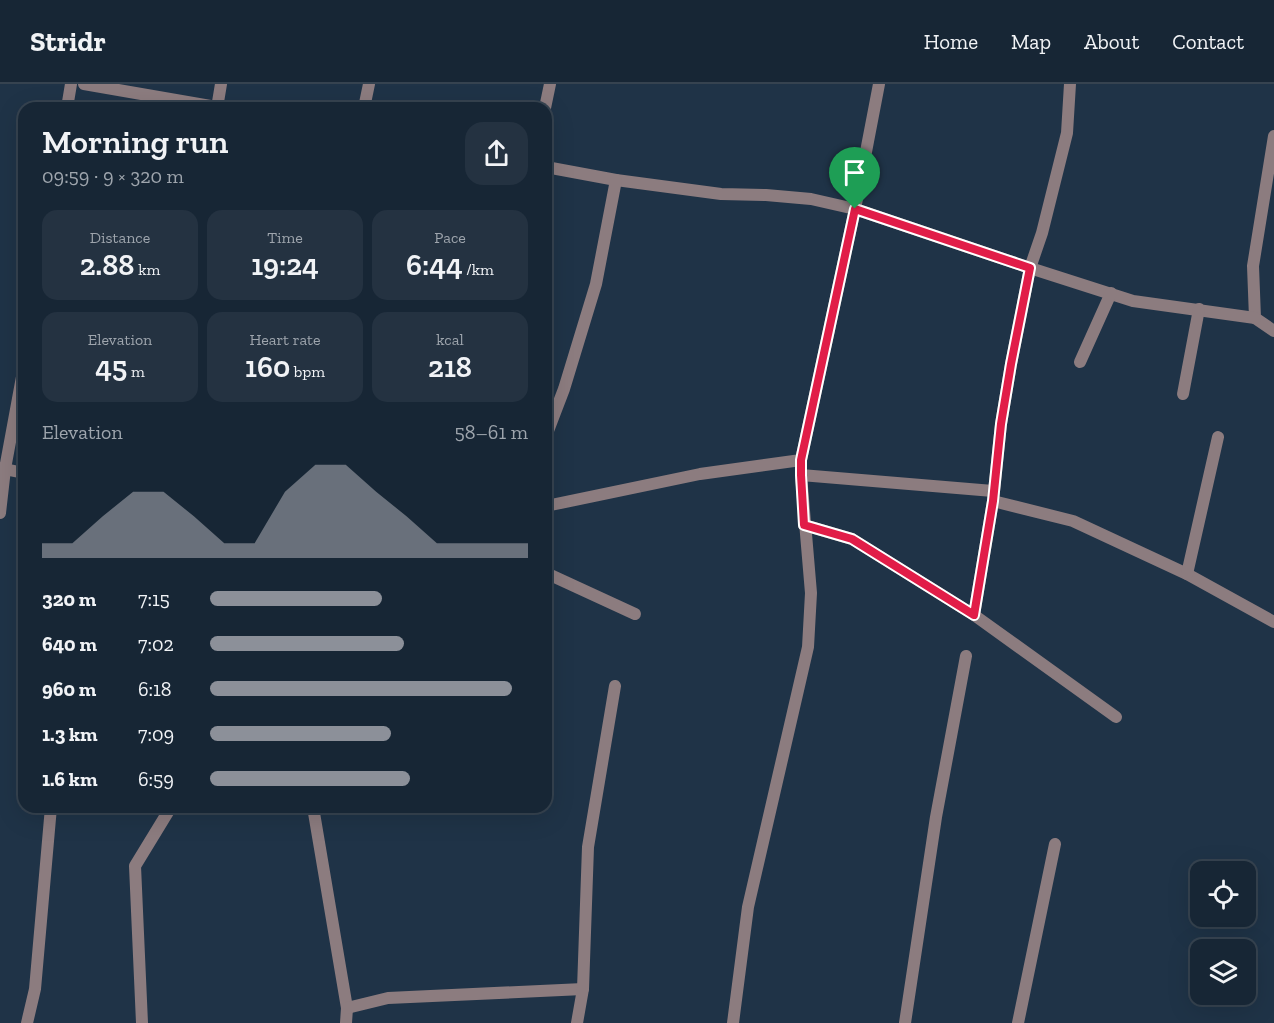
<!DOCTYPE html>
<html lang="en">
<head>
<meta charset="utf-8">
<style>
	body { margin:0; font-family:"Zilla Slab",serif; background:#243241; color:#f1f3f6; height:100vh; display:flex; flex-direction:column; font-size:22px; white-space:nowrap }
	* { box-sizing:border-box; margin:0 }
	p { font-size:20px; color:#9ea5ad }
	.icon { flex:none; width:33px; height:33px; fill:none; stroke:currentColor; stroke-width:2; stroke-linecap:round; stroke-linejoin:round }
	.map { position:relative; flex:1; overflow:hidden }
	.drawer { position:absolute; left:18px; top:18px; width:534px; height:711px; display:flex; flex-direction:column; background:#172635; border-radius:18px; box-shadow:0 6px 24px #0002,0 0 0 2px #364350 }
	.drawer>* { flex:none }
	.tools { position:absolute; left:1190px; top:777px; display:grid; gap:12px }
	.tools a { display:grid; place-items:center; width:66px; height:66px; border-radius:12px; background:#172635; box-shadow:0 6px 24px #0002,0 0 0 2px #364350; font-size:30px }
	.pin { position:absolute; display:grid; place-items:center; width:51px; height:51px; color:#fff; margin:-62px -26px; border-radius:50% 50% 50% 0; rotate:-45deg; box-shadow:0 0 6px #0007 }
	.pin .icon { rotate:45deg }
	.round { display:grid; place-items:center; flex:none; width:63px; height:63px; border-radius:18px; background:#243241 }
	.summary { display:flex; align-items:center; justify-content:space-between; height:102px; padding:0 24px }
	h1 { font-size:33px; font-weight:600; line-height:45px }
	.metrics { display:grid; grid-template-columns:repeat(3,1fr); gap:9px; height:102px; padding:6px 24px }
	.metrics div { display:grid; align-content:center; border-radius:15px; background:#243241; text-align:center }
	.metrics b { font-size:30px; font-weight:600 }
	.metrics small { font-size:16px; font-weight:400 }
	.metrics p { font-size:16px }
	.chart { height:168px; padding:12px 24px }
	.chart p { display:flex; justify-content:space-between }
	.chart svg { width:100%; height:108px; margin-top:6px; fill:#8c9099; opacity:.7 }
	ul { padding:0 24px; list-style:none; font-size:20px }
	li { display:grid; grid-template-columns:96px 72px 1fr; align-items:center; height:45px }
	li i { height:15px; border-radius:8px; background:#8c9099 }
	header { display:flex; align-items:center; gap:36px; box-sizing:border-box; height:84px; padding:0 30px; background:#172635; border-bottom:2px solid #364350 }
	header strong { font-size:28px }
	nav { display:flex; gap:33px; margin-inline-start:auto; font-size:21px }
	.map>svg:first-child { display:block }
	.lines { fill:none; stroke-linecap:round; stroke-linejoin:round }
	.street { stroke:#8c7c7f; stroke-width:12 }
	.route-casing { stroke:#fff; stroke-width:12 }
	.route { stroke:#e11d48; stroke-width:8 }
</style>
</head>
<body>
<header>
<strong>Stridr</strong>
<nav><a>Home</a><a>Map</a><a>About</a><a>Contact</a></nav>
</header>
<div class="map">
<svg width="1274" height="939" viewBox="0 0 1274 939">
	<rect width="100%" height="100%" fill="#1f3347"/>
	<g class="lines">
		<g class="street">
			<polyline points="84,0 222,24"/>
			<polyline points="67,24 71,0"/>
			<polyline points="217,24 221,0"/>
			<polyline points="364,24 369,0"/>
			<polyline points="545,24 550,0"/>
			<polyline points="1274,52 1253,182 1255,234 1274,247"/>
			<polyline points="546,83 616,96 721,110 766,111 811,115 855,125 1030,184 1133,217 1255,234"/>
			<polyline points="1080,278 1111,209"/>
			<polyline points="1183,310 1199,225"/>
			<polyline points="546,352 564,305 596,200 616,96"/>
			<polyline points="0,384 24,389"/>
			<polyline points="801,391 993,407"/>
			<polyline points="993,417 1073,437 1187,490 1274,538"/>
			<polyline points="546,422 700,390 801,376"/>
			<polyline points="0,429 5,385 24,282"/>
			<polyline points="804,441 852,455 974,531 1116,633"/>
			<polyline points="546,489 635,530"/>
			<polyline points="1187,490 1218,353"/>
			<polyline points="974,531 993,417 1001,340 1011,280 1030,184 1042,149 1067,49 1070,0"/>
			<polyline points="313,723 347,924 346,939"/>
			<polyline points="347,924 388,914 583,905"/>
			<polyline points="27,939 35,905 51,723"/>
			<polyline points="142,939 135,782 171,723"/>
			<polyline points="577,939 583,905 588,763 615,602"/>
			<polyline points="733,939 748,823 808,563 811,509 801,391 801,376 855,125 879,0"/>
			<polyline points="905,939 936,733 966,572"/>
			<polyline points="1018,939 1055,760"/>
		</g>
	</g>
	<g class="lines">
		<defs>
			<polygon id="route" points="855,125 1030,184 1011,280 1001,340 993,417 974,531 852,455 804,441 801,391 801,376"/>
		</defs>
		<use href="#route" class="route-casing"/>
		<use href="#route" class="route"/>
	</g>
</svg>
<div class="tools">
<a><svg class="icon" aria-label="locate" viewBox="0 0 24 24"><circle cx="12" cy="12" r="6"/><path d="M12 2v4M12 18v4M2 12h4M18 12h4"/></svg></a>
<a><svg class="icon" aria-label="layers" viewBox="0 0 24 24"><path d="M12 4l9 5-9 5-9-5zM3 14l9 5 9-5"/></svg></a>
</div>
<div class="pin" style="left:855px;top:125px;background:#1e9e55"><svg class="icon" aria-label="arrive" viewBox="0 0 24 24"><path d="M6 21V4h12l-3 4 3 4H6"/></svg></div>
<section class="drawer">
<div class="summary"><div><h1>Morning run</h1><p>09:59 · 9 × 320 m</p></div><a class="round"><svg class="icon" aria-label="share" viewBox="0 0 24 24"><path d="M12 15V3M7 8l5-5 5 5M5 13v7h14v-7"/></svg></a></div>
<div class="metrics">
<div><p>Distance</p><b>2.88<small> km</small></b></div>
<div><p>Time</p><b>19:24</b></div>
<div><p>Pace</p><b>6:44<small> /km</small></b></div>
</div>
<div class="metrics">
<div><p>Elevation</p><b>45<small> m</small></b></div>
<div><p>Heart rate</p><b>160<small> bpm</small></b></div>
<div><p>kcal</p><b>218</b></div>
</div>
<div class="chart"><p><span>Elevation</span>58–61 m</p>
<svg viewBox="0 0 160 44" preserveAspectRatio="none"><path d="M0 44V38L10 38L20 27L30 17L40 17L50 27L60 38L70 38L80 17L90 6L100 6L110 17L120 27L130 38L140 38L150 38L160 38V44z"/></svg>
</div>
<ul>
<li><b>320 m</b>7:15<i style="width:54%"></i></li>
<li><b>640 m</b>7:02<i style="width:61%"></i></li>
<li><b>960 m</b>6:18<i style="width:95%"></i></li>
<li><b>1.3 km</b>7:09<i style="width:57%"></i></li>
<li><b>1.6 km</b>6:59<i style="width:63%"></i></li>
</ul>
</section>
</div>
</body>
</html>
